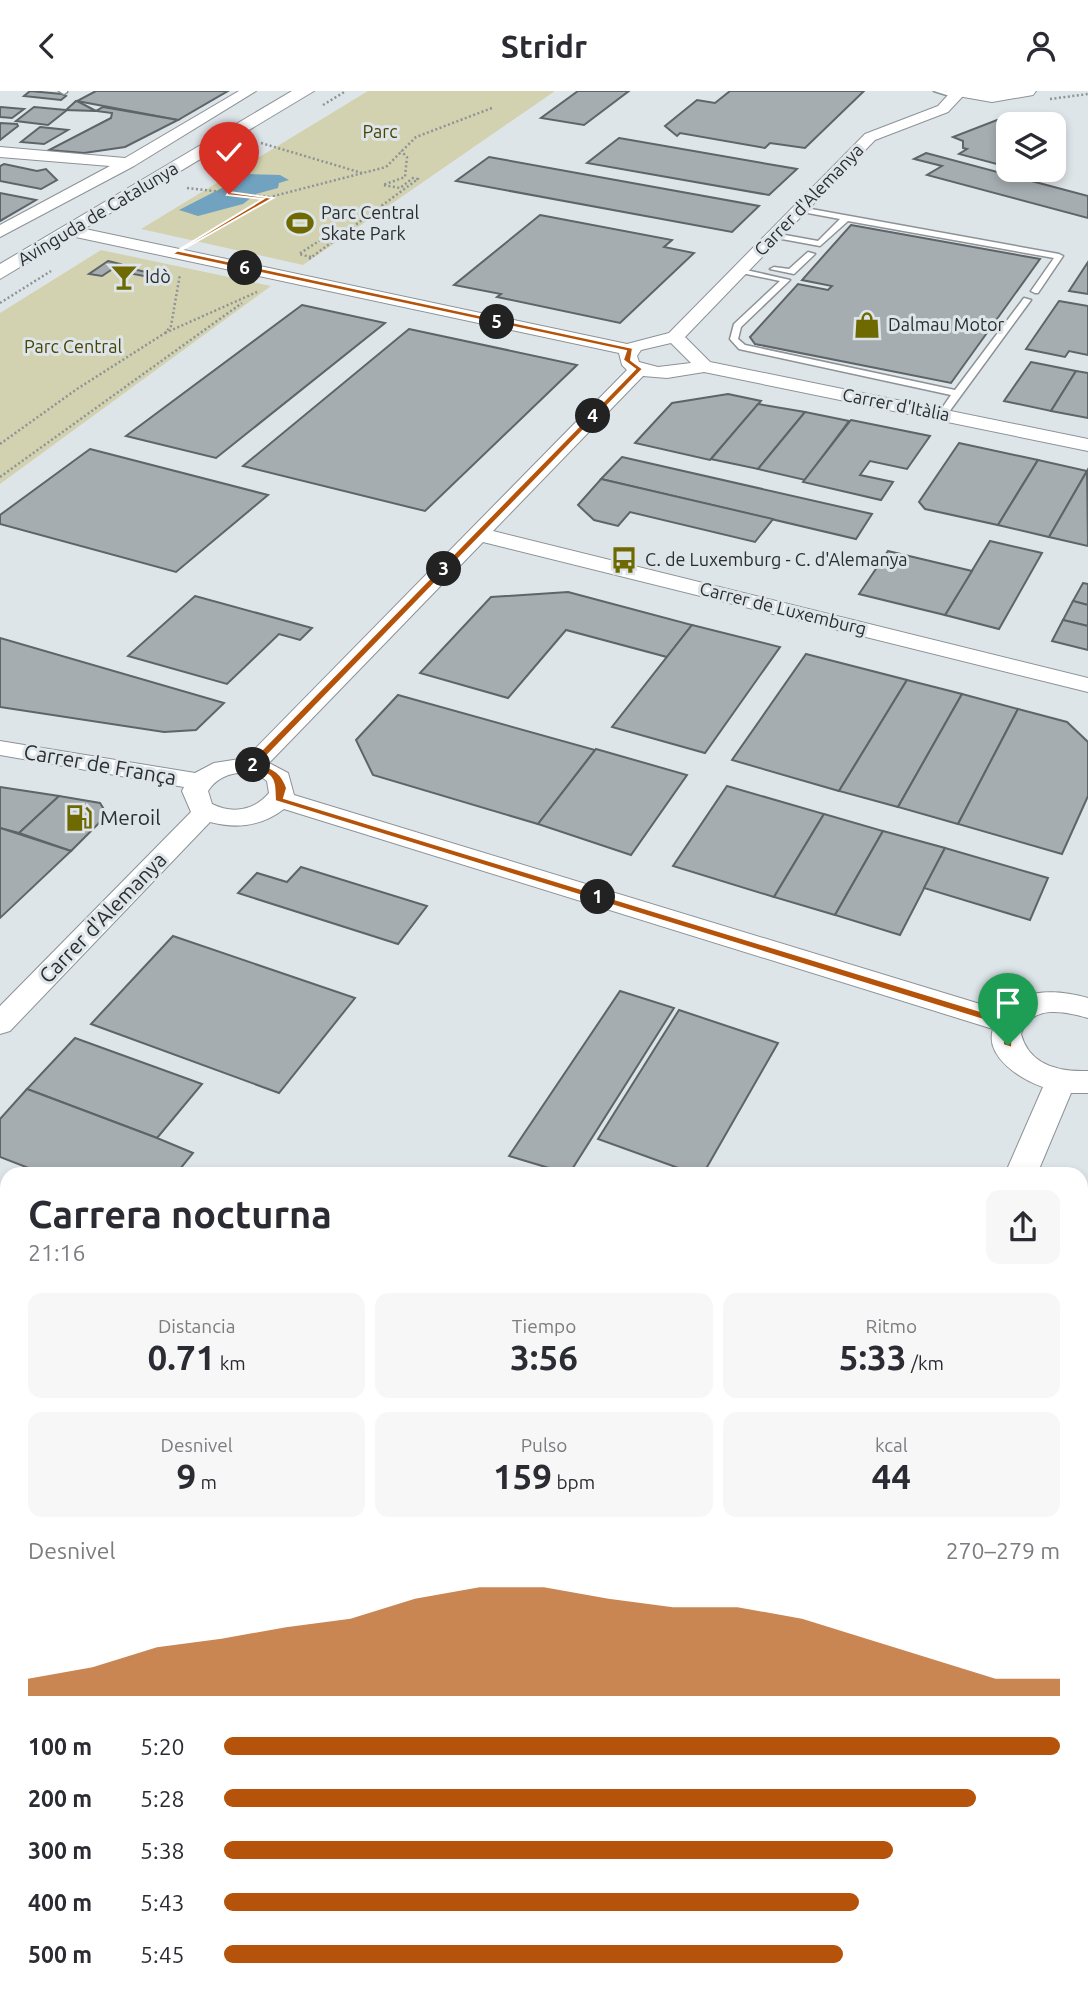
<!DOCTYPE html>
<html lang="es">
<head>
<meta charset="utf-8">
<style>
	body { margin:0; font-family:Ubuntu,sans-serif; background:#f7f7f7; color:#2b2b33; height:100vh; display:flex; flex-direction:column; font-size:26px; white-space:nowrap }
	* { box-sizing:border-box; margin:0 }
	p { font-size:23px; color:#7c7c81 }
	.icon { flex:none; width:38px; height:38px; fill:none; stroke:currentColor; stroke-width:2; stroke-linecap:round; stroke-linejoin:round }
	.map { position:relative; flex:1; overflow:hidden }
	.side { position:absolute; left:0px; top:1076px; width:1088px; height:831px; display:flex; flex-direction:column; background:#fff; border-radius:21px 21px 0 0; box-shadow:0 4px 10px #0003 }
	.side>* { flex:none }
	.buttons { position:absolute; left:996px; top:21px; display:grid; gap:14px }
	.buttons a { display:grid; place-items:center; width:70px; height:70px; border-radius:14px; background:#fff; box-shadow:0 4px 10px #0003; font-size:35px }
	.pin { position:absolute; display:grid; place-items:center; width:60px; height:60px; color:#fff; margin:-72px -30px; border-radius:50% 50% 50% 0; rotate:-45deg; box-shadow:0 0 7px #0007 }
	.pin .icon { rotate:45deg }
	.km { position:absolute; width:35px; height:35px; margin:-18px; border-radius:50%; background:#222; color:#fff; font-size:19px; line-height:35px; text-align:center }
	.round { display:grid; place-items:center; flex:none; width:74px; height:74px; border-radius:14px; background:#f7f7f7 }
	.head { display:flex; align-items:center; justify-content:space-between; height:119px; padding:0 28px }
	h1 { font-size:38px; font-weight:600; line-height:52px }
	.stats { display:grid; grid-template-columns:repeat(3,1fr); gap:10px; height:119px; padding:7px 28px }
	.stats div { display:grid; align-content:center; border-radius:14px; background:#f7f7f7; text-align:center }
	.stats b { font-size:35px; font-weight:600 }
	.stats small { font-size:19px; font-weight:400 }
	.stats p { font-size:19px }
	.chart { height:196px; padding:14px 28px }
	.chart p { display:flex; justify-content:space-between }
	.chart svg { width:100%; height:126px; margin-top:7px; fill:#b45309; opacity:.7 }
	ul { padding:0 28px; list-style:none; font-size:23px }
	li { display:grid; grid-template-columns:112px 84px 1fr; align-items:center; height:52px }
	li i { height:18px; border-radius:9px; background:#b45309 }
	header { display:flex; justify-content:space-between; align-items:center; height:91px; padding:0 28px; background:#fff; font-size:32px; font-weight:600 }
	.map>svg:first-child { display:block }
	.green { fill:#d3d2b0 }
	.water { fill:#71a3c0 }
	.building { fill:#a6adb0; stroke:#5e6467; stroke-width:2 }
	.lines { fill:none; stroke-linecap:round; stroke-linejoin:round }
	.service-casing { stroke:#8c9296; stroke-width:3 }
	.minor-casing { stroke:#8c9296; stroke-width:2 }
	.tertiary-casing { stroke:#8c9296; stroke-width:2 }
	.path { stroke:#8e9396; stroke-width:2.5; stroke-dasharray:2 2.5; stroke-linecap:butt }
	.service { fill:#fff; fill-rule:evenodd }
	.minor { fill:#fff; fill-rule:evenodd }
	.tertiary { fill:#fff; fill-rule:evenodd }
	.route { fill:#b45309; stroke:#fff; stroke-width:2 }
	.labels { text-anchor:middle; stroke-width:6; stroke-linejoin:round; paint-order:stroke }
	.far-park-label { font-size:18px; fill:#474403; stroke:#dee5e9 }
	.far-street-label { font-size:18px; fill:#2b2e2f; stroke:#dee5e9 }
	.far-poi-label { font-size:18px; fill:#2b2e2f; stroke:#dee5e9; text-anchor:start }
	.street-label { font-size:21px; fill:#2b2e2f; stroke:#dee5e9 }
	.poi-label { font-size:21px; fill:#2b2e2f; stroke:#dee5e9; text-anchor:start }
</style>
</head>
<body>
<header><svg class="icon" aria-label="back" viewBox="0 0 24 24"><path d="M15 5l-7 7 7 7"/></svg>Stridr<svg class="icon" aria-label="person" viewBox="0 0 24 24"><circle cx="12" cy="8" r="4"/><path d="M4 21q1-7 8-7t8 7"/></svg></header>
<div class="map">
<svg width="1088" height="1907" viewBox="0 0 1088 1907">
	<rect width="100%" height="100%" fill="#dee5e9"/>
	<g class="green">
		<polygon points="368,0 555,0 303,174 141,138"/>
		<polygon points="101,159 271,195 0,393 0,222"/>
	</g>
	<polygon class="water" points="249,83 280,84 289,89 279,92 278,97 256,103 243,113 198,125 179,119"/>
	<g class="building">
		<polygon points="30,0 62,3 66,5 61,9 24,5"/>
		<polygon points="96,0 228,0 178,29 77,10"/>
		<polygon points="578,0 629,0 584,34 541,27"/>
		<polygon points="730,0 864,0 805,57 770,52 765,57 680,42 677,45 665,35 697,9 715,12"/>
		<polygon points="76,10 79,11 96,20 66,19"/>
		<polygon points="34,16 66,19 67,19 48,34 16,30"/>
		<polygon points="103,16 178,29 125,56 84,62 49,59 111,27 112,22 96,20"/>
		<polygon points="0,17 1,16 24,18 12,27 0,26"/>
		<polygon points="997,29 1032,33 1008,33 1008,76 959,63 967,58 963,57 963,50 953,46"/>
		<polygon points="0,32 17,33 18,35 0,49"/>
		<polygon points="40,36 68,39 44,53 21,51"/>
		<polygon points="619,47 797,78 769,104 587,72"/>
		<polygon points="926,62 1088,105 1088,127 927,84 942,75 914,68"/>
		<polygon points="489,66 759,115 732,141 456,90"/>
		<polygon points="4,73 37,80 46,78 57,89 41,98 0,90 0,75"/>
		<polygon points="0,102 36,109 0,130"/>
		<polygon points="540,124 672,149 664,156 694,162 620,232 497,206 501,203 454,194"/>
		<polygon points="851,134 1040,168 951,292 755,253 750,246 798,193 828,199 832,195 802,189"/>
		<polygon points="108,170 120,173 102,185 89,183"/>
		<polygon points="1088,171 1088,203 1069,200"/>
		<polygon points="124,176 155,183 149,186 118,180"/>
		<polygon points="1059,210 1088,215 1088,264 1069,260 1065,266 1026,258"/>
		<polygon points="302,214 385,232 216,367 126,345"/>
		<polygon points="409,238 577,274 425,420 243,375"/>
		<polygon points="1031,271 1076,280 1051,320 1004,310"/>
		<polygon points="1076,280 1088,282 1088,327 1051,320"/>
		<polygon points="728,303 761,310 710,369 635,352 672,312"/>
		<polygon points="758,313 805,321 758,378 711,368"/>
		<polygon points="805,321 849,330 805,389 758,378"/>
		<polygon points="851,329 930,345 907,378 870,370 860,384 893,391 881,409 803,391"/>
		<polygon points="959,352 1038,369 998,434 925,418 919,411"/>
		<polygon points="90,358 268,404 176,481 0,433 0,424"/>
		<polygon points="622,366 872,423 856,448 601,388"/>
		<polygon points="1038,369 1087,380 1049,446 998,434"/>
		<polygon points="1087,380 1088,455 1049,446"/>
		<polygon points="601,388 773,428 755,451 630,421 618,435 594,429 578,414"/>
		<polygon points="990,450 1042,462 999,538 945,524"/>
		<polygon points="888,460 972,480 945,524 859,503"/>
		<polygon points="1083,492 1088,493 1088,514 1073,510"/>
		<polygon points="568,501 692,534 667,566 566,539 508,607 420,582 491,506"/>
		<polygon points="195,505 312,537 300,549 279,543 227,593 128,565"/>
		<polygon points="1073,510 1088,514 1088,535 1063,529"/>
		<polygon points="1063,529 1088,535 1088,559 1052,550"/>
		<polygon points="692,534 780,556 705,662 612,636"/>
		<polygon points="0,547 224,612 196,639 164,641 0,616"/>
		<polygon points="806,563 907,589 839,700 732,669"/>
		<polygon points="907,589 962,603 898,716 839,700"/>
		<polygon points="962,603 1018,618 958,733 898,716"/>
		<polygon points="398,604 595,659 538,733 373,684 356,649"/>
		<polygon points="1018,618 1067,631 1088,651 1088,705 1062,763 958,733"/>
		<polygon points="596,658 687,684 631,764 538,733"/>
		<polygon points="727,695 824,723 774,806 673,775"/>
		<polygon points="0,696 59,705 19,742 0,737"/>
		<polygon points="59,705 100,712 105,720 104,727 71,760 19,742"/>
		<polygon points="824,723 883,740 835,824 774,806"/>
		<polygon points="0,737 71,760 0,827"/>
		<polygon points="883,740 945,757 900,844 835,824"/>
		<polygon points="945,757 1048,787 1030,829 924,797"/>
		<polygon points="301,776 427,815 398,853 238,802 257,782 287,791"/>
		<polygon points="173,845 355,907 279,1002 91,933"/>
		<polygon points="620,900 674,917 569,1083 509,1065"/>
		<polygon points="679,919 778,952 703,1083 695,1083 598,1048"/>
		<polygon points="75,947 202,993 157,1047 27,998"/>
		<polygon points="27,998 157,1047 193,1062 176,1083 44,1083 0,1066 0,1028"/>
		<polygon points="0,1133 7,1136 7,1441 0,1437"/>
		<polygon points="1088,1194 1088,1225 1082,1223"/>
		<polygon points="1082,1304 1088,1306 1088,1550 1082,1547"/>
		<polygon points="1082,1616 1088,1618 1088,1907 1021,1907 1007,1900 1082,1900"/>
		<polygon points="7,1773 7,1900 244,1900 255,1907 0,1907 0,1784"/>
		<polygon points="464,1900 552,1900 549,1907 477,1907"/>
	</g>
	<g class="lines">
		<defs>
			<g id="service">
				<polygon points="59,0 67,0 67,1 64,3"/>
				<polygon points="934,0 945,0 959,5 956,7"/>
				<polygon points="800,116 1059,163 1063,165 1038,202 1035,202 1031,200 1054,167 848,130 820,155 771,146 771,142 774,142 818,150 840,128 797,120 797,116"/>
				<polygon points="808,161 815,163 794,183 770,178 774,176 789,178"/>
				<polygon points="737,177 790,189 741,236 738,248 745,254 955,299 1024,207 1031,209 946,325 943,326 938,323 951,304 739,258 730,248 734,233 780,190 737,181"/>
			</g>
			<g id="minor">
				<polygon points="239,0 256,0 134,75 0,146 0,134 110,75 0,66 0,56 125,67"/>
				<path d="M946,0H960L963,5L948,21L875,49L685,246L710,271L1088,348V360L704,281L667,287L643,285L493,440L1088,587V601L483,451L269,672L288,682L294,704L1003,920C1022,896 1061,899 1088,907V927C1064,920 1031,913 1021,943C1029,974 1059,981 1088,980V1002H1071L1037,1083H1005L1043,996C1022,989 984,966 993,938L284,718C262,735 236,738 210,731L10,940L0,943V915L191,721L182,700L184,696L0,664V650L195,682L214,672L246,667L627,279L622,274L619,262L71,145L65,144V136L71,135L627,253L669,242L865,43L938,15L948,4ZM671,252L691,272L658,276L639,271L637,265L641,259ZM237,682L260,685L267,690L269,702C254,720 232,723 212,713L208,700C215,689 225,684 237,682Z"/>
				<polygon points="664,1900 709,1900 708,1907 662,1907"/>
			</g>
			<g id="tertiary">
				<polygon points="292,0 314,0 0,188 0,173"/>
				<polygon points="949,0 1036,0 1033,4 992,11 952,4"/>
			</g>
		</defs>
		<use href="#service" class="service-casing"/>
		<use href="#minor" class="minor-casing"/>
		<use href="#tertiary" class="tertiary-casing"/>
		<g class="path">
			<polyline points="1050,8 1088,3"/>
			<polyline points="323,14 346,0"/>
			<polyline points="261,52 362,82"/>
			<polyline points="187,97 269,106"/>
			<polyline points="203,146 270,106 386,76 416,46 492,17"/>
			<polyline points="311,166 299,163 322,148"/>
			<polyline points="309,168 418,88 413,87 400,97 383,94 405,86 407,66 401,60"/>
			<polyline points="0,212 51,180"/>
			<polyline points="165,242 257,201"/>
			<polyline points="0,353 77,298 165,242 171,235 180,183"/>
			<polyline points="0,386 242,212"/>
		</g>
		<use href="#service" class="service"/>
		<use href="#minor" class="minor"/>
		<use href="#tertiary" class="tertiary"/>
	</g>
	<path class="route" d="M229,101L273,107L180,160L633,257L631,269L643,278L259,673C274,677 282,682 287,697L284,707L1013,930L1012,957L1003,954V935L275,710C274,687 276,684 249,677V672L635,278L623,269L626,260L172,163L263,108L227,104Z"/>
	<defs>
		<symbol id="stadium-bare" viewBox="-9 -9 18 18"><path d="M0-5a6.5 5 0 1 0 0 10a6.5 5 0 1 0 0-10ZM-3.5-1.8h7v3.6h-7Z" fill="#6e6901" stroke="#dee5e9" stroke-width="2.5" paint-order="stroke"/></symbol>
		<symbol id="bar-bare" viewBox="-9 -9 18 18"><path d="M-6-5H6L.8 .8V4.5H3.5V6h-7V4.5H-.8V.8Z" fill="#6e6901" stroke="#dee5e9" stroke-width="2.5" paint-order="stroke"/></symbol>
		<symbol id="shop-bare" viewBox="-9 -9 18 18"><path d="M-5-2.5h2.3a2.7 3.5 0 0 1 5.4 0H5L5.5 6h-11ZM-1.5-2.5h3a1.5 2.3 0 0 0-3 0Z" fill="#6e6901" stroke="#dee5e9" stroke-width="2.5" paint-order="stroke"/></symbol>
		<symbol id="bus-bare" viewBox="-9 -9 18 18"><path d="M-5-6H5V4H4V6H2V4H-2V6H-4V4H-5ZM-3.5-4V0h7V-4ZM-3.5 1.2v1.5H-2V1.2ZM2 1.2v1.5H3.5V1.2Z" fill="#6e6901" stroke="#dee5e9" stroke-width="2.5" paint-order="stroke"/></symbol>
		<symbol id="fuel-bare" viewBox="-9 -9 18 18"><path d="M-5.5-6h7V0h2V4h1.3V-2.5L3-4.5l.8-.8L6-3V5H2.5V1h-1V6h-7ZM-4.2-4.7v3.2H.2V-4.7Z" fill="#6e6901" stroke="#dee5e9" stroke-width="2.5" paint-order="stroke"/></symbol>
	</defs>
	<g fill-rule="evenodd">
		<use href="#stadium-bare" x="281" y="113" width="38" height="38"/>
		<use href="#bar-bare" x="105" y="167" width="38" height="38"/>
		<use href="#shop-bare" x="848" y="215" width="38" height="38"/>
		<use href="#bus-bare" x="605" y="450" width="38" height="38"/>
		<use href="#fuel-bare" x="60" y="708" width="38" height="38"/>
	</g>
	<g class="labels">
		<g class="far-park-label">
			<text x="380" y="47">Parc</text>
			<text x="73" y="262">Parc Central</text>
		</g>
		<g class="far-street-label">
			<text transform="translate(809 109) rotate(-46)" y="6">Carrer d'Alemanya</text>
			<text transform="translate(98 123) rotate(-31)" y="6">Avinguda de Catalunya</text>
			<text transform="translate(896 314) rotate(11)" y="6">Carrer d'Itàlia</text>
			<text transform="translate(783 518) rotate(14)" y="6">Carrer de Luxemburg</text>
		</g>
		<g class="far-poi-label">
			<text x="321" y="128">Parc Central<tspan x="321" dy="21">Skate Park</tspan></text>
			<text x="145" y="192">Idò</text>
			<text x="888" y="240">Dalmau Motor</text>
			<text x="645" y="475">C. de Luxemburg - C. d'Alemanya</text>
		</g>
		<g class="street-label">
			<text transform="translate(100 674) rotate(10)" y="7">Carrer de França</text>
			<text transform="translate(103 827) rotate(-46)" y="7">Carrer d'Alemanya</text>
		</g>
		<g class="poi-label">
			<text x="100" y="734">Meroil</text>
		</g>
	</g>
</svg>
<div class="buttons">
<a><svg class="icon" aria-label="layers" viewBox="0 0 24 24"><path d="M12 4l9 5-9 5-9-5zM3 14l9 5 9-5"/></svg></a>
</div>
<div class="pin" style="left:1008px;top:954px;background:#1e9e55"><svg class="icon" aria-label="arrive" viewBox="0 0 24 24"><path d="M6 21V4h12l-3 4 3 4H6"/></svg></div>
<div class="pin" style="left:229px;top:103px;background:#d93025"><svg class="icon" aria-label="check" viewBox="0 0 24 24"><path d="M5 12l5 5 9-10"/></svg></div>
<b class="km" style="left:598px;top:806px">1</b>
<b class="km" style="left:253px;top:674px">2</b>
<b class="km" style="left:444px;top:478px">3</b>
<b class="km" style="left:593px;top:325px">4</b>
<b class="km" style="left:497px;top:231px">5</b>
<b class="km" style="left:245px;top:177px">6</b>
<section class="side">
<div class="head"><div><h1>Carrera nocturna</h1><p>21:16</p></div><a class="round"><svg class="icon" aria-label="share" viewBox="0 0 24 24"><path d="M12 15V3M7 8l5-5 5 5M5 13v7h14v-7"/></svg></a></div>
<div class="stats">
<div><p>Distancia</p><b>0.71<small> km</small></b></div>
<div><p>Tiempo</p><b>3:56</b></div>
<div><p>Ritmo</p><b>5:33<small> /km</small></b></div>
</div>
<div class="stats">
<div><p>Desnivel</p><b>9<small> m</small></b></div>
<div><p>Pulso</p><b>159<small> bpm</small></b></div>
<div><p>kcal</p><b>44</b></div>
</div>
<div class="chart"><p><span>Desnivel</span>270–279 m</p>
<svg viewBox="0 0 160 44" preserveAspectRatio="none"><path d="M0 44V38L10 34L20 27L30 24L40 20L50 17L60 10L70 6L80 6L90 10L100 13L110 13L120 17L130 24L140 31L150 38L160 38V44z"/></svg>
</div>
<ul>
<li><b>100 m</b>5:20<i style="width:100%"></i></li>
<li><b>200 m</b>5:28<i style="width:90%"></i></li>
<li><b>300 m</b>5:38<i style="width:80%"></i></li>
<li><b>400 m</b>5:43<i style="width:76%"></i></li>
<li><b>500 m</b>5:45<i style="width:74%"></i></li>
</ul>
</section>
</div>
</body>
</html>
